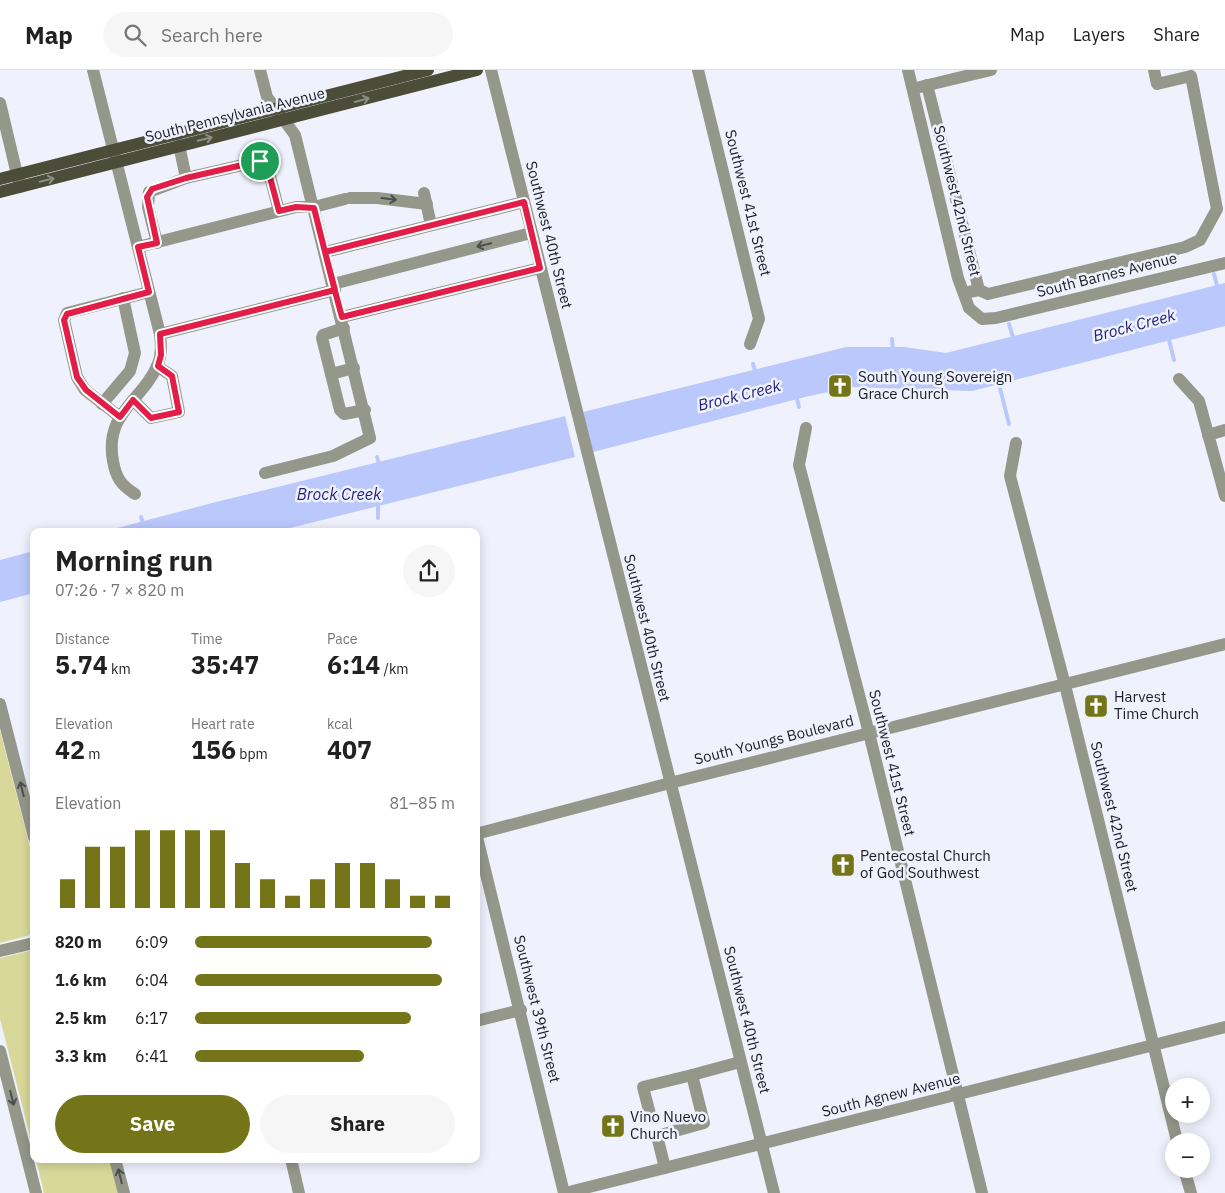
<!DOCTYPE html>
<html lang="en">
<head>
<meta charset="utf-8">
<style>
	body { margin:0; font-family:"IBM Plex Sans",sans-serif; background:#f6f6f6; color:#222; height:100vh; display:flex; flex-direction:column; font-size:19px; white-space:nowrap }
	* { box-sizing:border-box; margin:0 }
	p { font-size:16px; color:#767676 }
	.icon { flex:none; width:28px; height:28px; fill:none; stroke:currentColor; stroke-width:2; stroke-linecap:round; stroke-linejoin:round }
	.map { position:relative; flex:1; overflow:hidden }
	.drawer { position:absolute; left:30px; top:458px; width:450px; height:635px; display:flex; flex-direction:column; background:#fff; border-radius:10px; box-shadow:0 2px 12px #0003 }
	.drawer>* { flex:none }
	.tools { position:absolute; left:1165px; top:1008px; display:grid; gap:10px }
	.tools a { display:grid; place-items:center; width:45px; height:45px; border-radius:50%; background:#fff; box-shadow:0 2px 12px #0003; font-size:25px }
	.pin { position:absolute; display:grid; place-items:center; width:42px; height:42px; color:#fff; margin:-21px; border:2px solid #fff; border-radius:50%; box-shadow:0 1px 5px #0007 }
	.round { display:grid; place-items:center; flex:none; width:52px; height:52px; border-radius:26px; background:#f6f6f6 }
	.overview { display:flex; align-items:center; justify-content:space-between; height:85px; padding:0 25px }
	h1 { font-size:28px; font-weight:700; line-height:38px }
	.metrics { display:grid; grid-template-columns:repeat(3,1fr); gap:8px; height:85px; padding:5px 25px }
	.metrics div { display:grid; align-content:center }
	.metrics b { font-size:25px; font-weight:700 }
	.metrics small { font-size:14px; font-weight:400 }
	.metrics p { font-size:14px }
	.chart { height:140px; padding:10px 25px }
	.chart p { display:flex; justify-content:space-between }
	.chart svg { width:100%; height:90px; margin-top:5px; stroke:#747419; stroke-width:6 }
	.primary-button { display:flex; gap:10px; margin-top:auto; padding:10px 25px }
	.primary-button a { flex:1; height:58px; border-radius:30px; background:#747419; color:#fff; font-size:20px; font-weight:700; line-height:58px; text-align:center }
	.primary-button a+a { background:#f6f6f6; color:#222 }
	ul { padding:0 25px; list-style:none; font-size:16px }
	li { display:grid; grid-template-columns:80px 60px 1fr; align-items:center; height:38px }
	li i { height:12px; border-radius:6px; background:#747419 }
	header { display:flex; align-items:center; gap:30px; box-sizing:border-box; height:70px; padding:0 25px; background:#fff; border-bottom:1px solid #e0e0e0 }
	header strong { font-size:24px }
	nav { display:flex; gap:28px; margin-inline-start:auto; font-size:18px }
	.search { width:350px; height:45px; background:#f6f6f6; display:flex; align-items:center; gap:12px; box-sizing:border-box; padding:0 18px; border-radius:28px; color:#767676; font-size:19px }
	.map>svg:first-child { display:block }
	.green { fill:#d8d999 }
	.water { fill:#bac8fc }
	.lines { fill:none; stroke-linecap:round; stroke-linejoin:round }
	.stream { stroke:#bac8fc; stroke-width:4 }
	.minor { stroke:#96978b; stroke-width:12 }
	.major { stroke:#4c4d39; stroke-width:12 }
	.oneway { stroke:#8d8f87 }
	.oneway2 { stroke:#4c4e4f }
	.route-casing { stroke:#fff; stroke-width:10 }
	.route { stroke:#e11d48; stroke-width:6 }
	.labels { text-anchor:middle; stroke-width:5; stroke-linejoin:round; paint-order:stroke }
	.street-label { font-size:15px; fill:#1b1d27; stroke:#eff2fd }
	.poi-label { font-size:15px; fill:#1b1d27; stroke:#eff2fd; text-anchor:start }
	.water-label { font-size:16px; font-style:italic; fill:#1f1e7e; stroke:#eff2fd }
</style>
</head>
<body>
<header>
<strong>Map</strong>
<div class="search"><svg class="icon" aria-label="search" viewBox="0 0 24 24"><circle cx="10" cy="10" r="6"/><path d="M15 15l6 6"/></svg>Search here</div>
<nav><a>Map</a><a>Layers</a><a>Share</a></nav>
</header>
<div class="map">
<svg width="1225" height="1123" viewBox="0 0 1225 1123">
	<rect width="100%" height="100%" fill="#eff2fd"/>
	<g class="green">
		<polygon points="0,660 34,793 34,864 0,873"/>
		<polygon points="34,880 34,1082 0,949 0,888"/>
		<polygon points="36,1089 110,1089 119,1123 44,1123"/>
	</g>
	<g class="water">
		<polygon points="1225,213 1225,256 972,321 851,317 805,327 593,382 583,342 846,277 904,277 946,283"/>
		<polygon points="565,346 575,387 278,461 106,461 216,432"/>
		<polygon points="34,481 34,523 0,532 0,490"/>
	</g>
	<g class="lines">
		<g class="stream">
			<polyline points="1214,204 1218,219"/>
			<polyline points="1009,254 1014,271"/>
			<polyline points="1168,266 1174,290"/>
			<polyline points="892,269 893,282"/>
			<polyline points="753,294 756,304"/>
			<polyline points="998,310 1009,354"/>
			<polyline points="796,325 799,337"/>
			<polyline points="377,387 380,397"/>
			<polyline points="378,433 378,448"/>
			<polyline points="141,447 146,461"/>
		</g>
		<g class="minor">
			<path d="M93,0L160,264C161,274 162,284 158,294C143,331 104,342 113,391C116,408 121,415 135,424"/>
			<polyline points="260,0 267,27 295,65 370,368 333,386 265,403"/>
			<polyline points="491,0 774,1123"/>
			<polyline points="698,0 759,249 750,274"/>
			<polyline points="908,0 958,208 969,238 982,249 996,248 1225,193"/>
			<polyline points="927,15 979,220"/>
			<polyline points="920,17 991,0"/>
			<polyline points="0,33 20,117"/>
			<polyline points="179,75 186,108"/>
			<polyline points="424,123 431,155"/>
			<polyline points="350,128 377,128 427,134"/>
			<polyline points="157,173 148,137 149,122 186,108 260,91 267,95 279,141"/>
			<polyline points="138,177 296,137 314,137 345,129"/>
			<polyline points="325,182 524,132"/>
			<polyline points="333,214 531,163"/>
			<polyline points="964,223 979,220 988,224 1185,177 1200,170 1217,139 1191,6 1157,14 1154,0"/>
			<polyline points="342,247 540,198"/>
			<polyline points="344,258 323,265 322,268 340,340 344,344 365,340"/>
			<polyline points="160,264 335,220"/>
			<polyline points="331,304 354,298"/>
			<polyline points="1179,309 1199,331 1225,426"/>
			<polyline points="133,330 151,348 179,342 172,306 157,296"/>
			<polyline points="102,334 130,301 135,283 123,228"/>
			<polyline points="120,347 85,320 77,307 64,250 67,243 149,222"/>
			<polyline points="806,358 799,395 869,663 982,1123"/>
			<polyline points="1208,365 1225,360"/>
			<polyline points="1016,373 1010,406 1065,615 1177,1071"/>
			<polyline points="0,634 34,767"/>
			<polyline points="476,763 564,1123"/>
			<polyline points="476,764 670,713 1225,574"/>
			<polyline points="0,881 34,873"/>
			<polyline points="476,951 521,940"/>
			<polyline points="0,981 36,1123"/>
			<polyline points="651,1048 643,1017 692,1005"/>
			<polyline points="115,1089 124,1123"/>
			<polyline points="291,1089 299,1123"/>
			<polyline points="665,1098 657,1066 704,1053 692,1005 740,992"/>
			<polyline points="1184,1099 1191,1123"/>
			<polyline points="565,1123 1225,957"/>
		</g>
		<g class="major">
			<polyline points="0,109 428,0"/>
			<polyline points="0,122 477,0"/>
		</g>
	</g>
	<defs><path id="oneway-shaft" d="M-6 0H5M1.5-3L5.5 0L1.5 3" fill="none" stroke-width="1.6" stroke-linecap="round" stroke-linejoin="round" transform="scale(1.25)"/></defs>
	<g class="oneway">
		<use href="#oneway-shaft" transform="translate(362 30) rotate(-15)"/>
		<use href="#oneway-shaft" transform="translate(205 69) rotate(-13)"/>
		<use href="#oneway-shaft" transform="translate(47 110) rotate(-14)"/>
	</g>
	<g class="oneway2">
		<use href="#oneway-shaft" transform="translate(389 129) rotate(7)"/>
		<use href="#oneway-shaft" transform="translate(484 175) rotate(166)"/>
		<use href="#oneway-shaft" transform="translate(22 719) rotate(-104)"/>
		<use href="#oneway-shaft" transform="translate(12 1028) rotate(76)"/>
		<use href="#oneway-shaft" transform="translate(120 1106) rotate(-104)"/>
	</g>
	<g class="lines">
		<defs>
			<path id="route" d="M260,91L186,108L152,119L147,127L157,173L138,177L149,222L67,244L64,250L77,307L86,320L120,347L133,330L151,348L179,342L172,306L158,296L161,285L160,264L335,220L325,182L524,132L540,198L342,247C332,211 323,174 314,138L296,137L279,141L267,96L260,91"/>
		</defs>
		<use href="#route" class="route-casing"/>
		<use href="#route" class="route"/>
	</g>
	<defs>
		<symbol id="church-square" viewBox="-11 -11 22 22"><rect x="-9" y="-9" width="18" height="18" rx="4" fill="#747419" stroke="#eff2fd"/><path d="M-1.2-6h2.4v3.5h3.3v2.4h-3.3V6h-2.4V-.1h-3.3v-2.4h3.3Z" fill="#fff"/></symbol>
	</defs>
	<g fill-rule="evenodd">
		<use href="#church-square" x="826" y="302" width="28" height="28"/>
		<use href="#church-square" x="1082" y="622" width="28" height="28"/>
		<use href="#church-square" x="829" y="781" width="28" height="28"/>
		<use href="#church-square" x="599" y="1042" width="28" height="28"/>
	</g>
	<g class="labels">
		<g class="street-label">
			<text transform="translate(235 45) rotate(-14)" y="5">South Pennsylvania Avenue</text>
			<text transform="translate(957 131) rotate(76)" y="5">Southwest 42nd Street</text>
			<text transform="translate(748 133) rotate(76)" y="5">Southwest 41st Street</text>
			<text transform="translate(549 165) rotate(76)" y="5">Southwest 40th Street</text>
			<text transform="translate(1107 205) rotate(-14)" y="5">South Barnes Avenue</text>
			<text transform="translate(647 558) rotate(76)" y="5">Southwest 40th Street</text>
			<text transform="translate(774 670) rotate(-14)" y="5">South Youngs Boulevard</text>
			<text transform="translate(892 693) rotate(76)" y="5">Southwest 41st Street</text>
			<text transform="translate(1114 747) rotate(76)" y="5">Southwest 42nd Street</text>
			<text transform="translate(537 939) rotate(76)" y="5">Southwest 39th Street</text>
			<text transform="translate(747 950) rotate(76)" y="5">Southwest 40th Street</text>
			<text transform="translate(891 1025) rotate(-14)" y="5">South Agnew Avenue</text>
		</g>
		<g class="poi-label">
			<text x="858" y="312">South Young Sovereign<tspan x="858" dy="17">Grace Church</tspan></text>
			<text x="1114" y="632">Harvest<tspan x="1114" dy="17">Time Church</tspan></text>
			<text x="860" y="791">Pentecostal Church<tspan x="860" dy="17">of God Southwest</tspan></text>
			<text x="630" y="1052">Vino Nuevo<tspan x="630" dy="17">Church</tspan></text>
		</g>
		<g class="water-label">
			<text transform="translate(1134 255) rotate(-15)" y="6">Brock Creek</text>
			<text transform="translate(739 325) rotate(-14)" y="6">Brock Creek</text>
			<text x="339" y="430">Brock Creek</text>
		</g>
	</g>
</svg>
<div class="tools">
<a>+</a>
<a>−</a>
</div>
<div class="pin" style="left:260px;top:91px;background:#1e9e55"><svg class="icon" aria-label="arrive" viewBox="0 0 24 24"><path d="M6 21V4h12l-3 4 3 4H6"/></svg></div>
<section class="drawer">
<div class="overview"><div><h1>Morning run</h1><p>07:26 · 7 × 820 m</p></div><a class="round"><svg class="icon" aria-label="share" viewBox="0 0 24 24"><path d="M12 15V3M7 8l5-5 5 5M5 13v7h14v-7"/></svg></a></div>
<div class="metrics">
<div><p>Distance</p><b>5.74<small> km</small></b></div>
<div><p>Time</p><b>35:47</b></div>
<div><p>Pace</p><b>6:14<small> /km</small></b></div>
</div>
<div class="metrics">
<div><p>Elevation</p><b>42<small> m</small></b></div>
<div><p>Heart rate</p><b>156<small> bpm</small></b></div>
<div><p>kcal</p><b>407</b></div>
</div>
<div class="chart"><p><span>Elevation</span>81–85 m</p>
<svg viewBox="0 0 160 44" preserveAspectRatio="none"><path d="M5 44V30M15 44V14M25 44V14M35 44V6M45 44V6M55 44V6M65 44V6M75 44V22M85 44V30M95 44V38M105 44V30M115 44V22M125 44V22M135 44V30M145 44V38M155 44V38"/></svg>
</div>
<ul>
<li><b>820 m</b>6:09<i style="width:91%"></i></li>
<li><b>1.6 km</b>6:04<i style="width:95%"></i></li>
<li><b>2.5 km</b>6:17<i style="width:83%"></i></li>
<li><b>3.3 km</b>6:41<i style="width:65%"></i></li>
</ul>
<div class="primary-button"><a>Save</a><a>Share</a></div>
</section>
</div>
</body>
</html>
